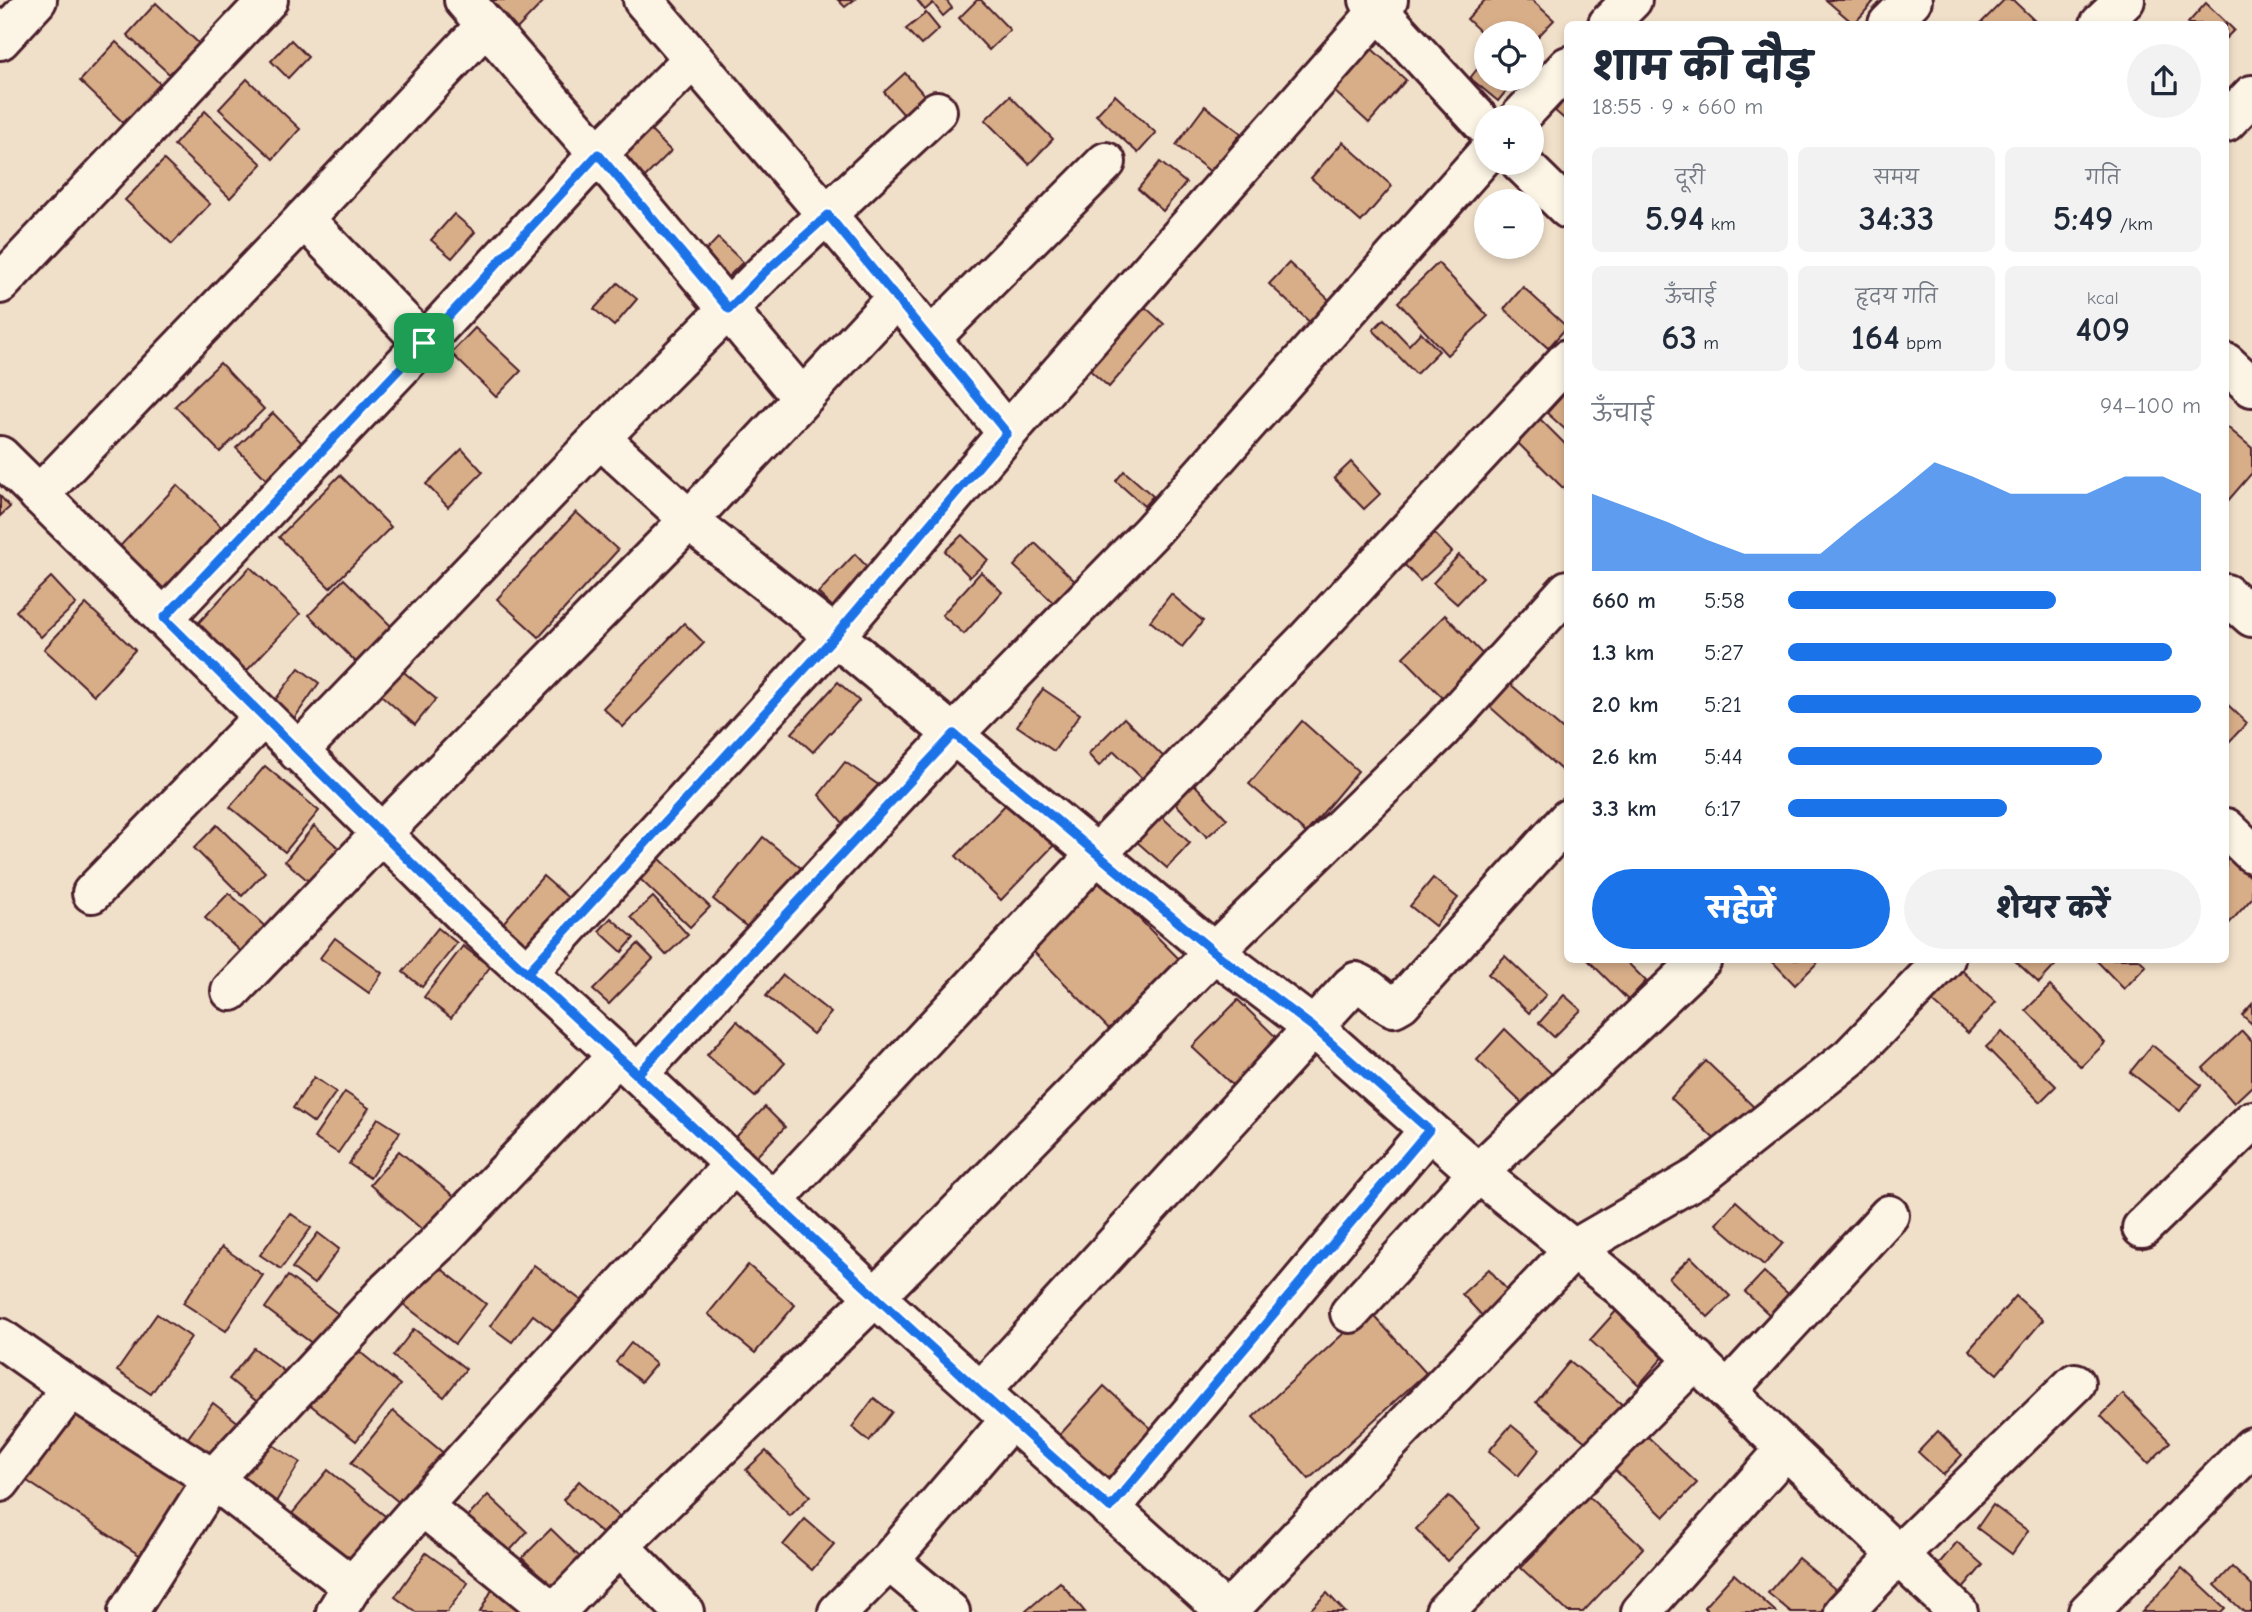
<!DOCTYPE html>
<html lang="hi">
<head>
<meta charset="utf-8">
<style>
	body { margin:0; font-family:"Comic Neue","Playpen Sans Deva",sans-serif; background:#f2f2f3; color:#1f2937; height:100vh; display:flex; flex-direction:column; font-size:26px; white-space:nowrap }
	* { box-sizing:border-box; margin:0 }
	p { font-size:23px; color:#747a83 }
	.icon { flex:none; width:38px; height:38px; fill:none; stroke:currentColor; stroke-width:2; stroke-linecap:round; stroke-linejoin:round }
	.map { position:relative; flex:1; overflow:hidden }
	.side { position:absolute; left:1564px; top:21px; width:665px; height:942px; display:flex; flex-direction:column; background:#fff; border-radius:10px; box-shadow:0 4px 10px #0003 }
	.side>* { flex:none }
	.controls { position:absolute; left:1474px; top:21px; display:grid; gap:14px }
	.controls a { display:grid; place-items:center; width:70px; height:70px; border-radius:50%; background:#fff; box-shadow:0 4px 10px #0003; font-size:35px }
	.pin { position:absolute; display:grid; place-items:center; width:60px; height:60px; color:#fff; margin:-30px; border-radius:14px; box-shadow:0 4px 10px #0006 }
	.round { display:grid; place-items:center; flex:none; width:74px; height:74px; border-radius:37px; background:#f2f2f3 }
	.overview { display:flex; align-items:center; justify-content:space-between; height:119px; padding:0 28px }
	h1 { font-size:38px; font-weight:800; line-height:52px }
	.metrics { display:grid; grid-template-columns:repeat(3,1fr); gap:10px; height:119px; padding:7px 28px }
	.metrics div { display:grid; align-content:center; border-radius:10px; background:#f2f2f3; text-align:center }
	.metrics b { font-size:35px; font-weight:800 }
	.metrics small { font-size:19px; font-weight:400 }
	.metrics p { font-size:19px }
	.chart { height:196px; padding:14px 28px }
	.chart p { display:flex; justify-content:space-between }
	.chart svg { width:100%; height:126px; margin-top:7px; fill:#1a73e8; opacity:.7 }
	.primary-button { display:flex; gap:14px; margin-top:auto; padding:14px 28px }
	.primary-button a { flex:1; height:80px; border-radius:42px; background:#1a73e8; color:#fff; font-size:28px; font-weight:800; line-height:80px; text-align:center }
	.primary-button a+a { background:#f2f2f3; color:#1f2937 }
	ul { padding:0 28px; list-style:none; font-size:23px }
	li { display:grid; grid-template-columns:112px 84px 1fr; align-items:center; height:52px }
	li i { height:18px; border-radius:9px; background:#1a73e8 }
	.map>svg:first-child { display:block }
	.building { fill:#d8ae89; stroke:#4a1f2b; stroke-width:2 }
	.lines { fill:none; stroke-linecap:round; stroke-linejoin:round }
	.street-casing { stroke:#4a1f2b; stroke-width:44 }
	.street { stroke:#fcf5e5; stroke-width:38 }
	.route-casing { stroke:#fff; stroke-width:14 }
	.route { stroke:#1a73e8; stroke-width:9 }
</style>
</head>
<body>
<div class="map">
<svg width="2252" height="1612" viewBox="0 0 2252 1612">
	<rect width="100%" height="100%" fill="#f1e0c9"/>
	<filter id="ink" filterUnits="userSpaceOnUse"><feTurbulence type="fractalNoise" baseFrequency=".0143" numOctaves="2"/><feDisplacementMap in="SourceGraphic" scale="14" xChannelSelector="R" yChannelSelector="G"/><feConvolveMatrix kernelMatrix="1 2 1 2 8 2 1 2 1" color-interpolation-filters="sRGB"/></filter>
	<g filter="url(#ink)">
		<g class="building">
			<polygon points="478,0 545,0 513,33"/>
			<polygon points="838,0 854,0 845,7"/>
			<polygon points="917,0 946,0 952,8 943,16 933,3 925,10"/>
			<polygon points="977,0 981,0 1010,30 989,50 959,18"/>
			<polygon points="1485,0 1532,0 1554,20 1531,44 1531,33 1486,33 1486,37 1467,19"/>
			<polygon points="1826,0 1875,0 1854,24"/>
			<polygon points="2004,0 2013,0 2038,24 1980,24"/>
			<polygon points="156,3 208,52 179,83 127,35"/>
			<polygon points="2206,3 2234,30 2226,38 2226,24 2189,24 2188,23"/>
			<polygon points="1910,6 1930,24 1893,24"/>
			<polygon points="926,13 939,29 921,45 906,29"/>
			<polygon points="291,40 308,57 288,78 271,61"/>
			<polygon points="116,42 171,94 134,133 80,81"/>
			<polygon points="1372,49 1406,80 1369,123 1334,91"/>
			<polygon points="1486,58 1486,79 1516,79 1498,101 1470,78"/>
			<polygon points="905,73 932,104 911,123 884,92"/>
			<polygon points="247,79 300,129 273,159 219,109"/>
			<polygon points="1115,95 1156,133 1138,153 1096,115"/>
			<polygon points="1010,96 1053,139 1029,164 985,120"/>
			<polygon points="1568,96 1568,122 1555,111"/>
			<polygon points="1205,106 1241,133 1211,172 1176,145"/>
			<polygon points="205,111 262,164 230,198 174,145"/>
			<polygon points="647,127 671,151 642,180 618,156"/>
			<polygon points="1343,142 1392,186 1361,222 1311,178"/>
			<polygon points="164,160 210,204 172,244 125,200"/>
			<polygon points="1160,162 1186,183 1163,211 1138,189"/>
			<polygon points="454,214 475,232 452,258 431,240"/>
			<polygon points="718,238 743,262 723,282 699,258"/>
			<polygon points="1289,263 1337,307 1316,328 1269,284"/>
			<polygon points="1438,263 1488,316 1447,355 1398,302"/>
			<polygon points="618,283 637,299 614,326 594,309"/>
			<polygon points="1523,287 1567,327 1548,348 1504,309"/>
			<polygon points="1134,297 1164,324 1109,387 1078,360"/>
			<polygon points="1384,319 1409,345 1421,332 1439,351 1416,374 1373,330"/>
			<polygon points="475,328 521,371 496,397 451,353"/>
			<polygon points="220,363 264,409 220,452 175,406"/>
			<polygon points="1568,390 1568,432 1547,413"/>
			<polygon points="273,413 306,447 269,482 236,448"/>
			<polygon points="1537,416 1568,447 1568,483 1563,488 1514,439"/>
			<polygon points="2226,426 2252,448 2252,473 2226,503"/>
			<polygon points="462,449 483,472 448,507 426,484"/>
			<polygon points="1351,462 1380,494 1364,509 1334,478"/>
			<polygon points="1124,471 1153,496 1144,506 1116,481"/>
			<polygon points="340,475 391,527 330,588 279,537"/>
			<polygon points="177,485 230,535 164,605 111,556"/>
			<polygon points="0,496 10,507 0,516"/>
			<polygon points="576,512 618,550 539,637 497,599"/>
			<polygon points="1432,531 1452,552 1420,581 1401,561"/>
			<polygon points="962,535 988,560 970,577 945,551"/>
			<polygon points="1035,543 1079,585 1058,607 1014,566"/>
			<polygon points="855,554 871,571 836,610 818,593"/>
			<polygon points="1459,555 1483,577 1457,604 1433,583"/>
			<polygon points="250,567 300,614 240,678 190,632"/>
			<polygon points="981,572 1002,592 964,634 942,615"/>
			<polygon points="51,577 76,604 41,637 16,611"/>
			<polygon points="344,579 397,632 361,667 309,615"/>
			<polygon points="1171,594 1203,621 1182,647 1150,621"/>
			<polygon points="86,604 135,650 94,695 44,649"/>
			<polygon points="1445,615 1489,661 1447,702 1403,657"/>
			<polygon points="684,623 704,643 623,727 603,708"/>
			<polygon points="393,663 436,699 415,725 373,688"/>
			<polygon points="299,668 319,683 291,723 270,707"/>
			<polygon points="838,682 859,701 813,752 792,733"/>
			<polygon points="1509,683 1568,734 1568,776 1489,706"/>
			<polygon points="1043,689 1080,714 1054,751 1017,726"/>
			<polygon points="2226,703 2247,723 2226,745"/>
			<polygon points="1124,718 1173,766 1151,787 1114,751 1099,766 1088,754"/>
			<polygon points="1302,721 1358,771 1306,833 1249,784"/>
			<polygon points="845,762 889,792 854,836 819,795"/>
			<polygon points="265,766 319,811 285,852 230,807"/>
			<polygon points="1194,784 1227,819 1207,837 1174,802"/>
			<polygon points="1012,798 1057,842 1001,900 956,856"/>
			<polygon points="1161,816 1190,843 1167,868 1137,842"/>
			<polygon points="217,825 265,872 242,896 194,848"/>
			<polygon points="314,826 349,857 319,890 285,861"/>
			<polygon points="763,837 807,873 757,935 713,899"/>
			<polygon points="658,857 710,907 690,927 638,877"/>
			<polygon points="2229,858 2252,879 2252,898 2226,927 2226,862"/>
			<polygon points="543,876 573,902 529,955 498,929"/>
			<polygon points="1433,878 1458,898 1435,926 1410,906"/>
			<polygon points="1100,879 1188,968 1117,1037 1030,948"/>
			<polygon points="229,893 272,933 248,958 205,918"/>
			<polygon points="653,897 688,935 666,955 631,917"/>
			<polygon points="611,918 634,938 622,952 599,931"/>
			<polygon points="438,928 457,943 422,987 403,972"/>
			<polygon points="335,938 382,973 369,993 320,958"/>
			<polygon points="638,944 653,959 609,1004 593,990"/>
			<polygon points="463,946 490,967 451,1018 424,997"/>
			<polygon points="1505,956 1546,995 1529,1013 1488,974"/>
			<polygon points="1587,959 1624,959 1646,981 1628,1000"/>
			<polygon points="1770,959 1821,959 1795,985"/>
			<polygon points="2013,959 2061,959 2039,983"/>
			<polygon points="2095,959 2139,959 2146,966 2124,989"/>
			<polygon points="1956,965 1996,1002 1968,1033 1927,997"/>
			<polygon points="783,975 831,1013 813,1034 766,996"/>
			<polygon points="2050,986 2105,1043 2081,1067 2026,1010"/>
			<polygon points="1564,995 1581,1010 1554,1037 1539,1023"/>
			<polygon points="1238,1000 1288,1049 1243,1095 1192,1047"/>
			<polygon points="2252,1004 2252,1024 2242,1015"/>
			<polygon points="737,1021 785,1063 755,1097 707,1055"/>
			<polygon points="1505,1029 1556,1078 1527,1108 1477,1060"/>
			<polygon points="2242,1031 2252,1042 2252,1086 2234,1103 2203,1068"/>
			<polygon points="2002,1032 2056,1086 2040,1102 1986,1047"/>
			<polygon points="2152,1045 2201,1085 2180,1111 2130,1072"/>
			<polygon points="1706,1061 1758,1111 1723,1147 1671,1098"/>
			<polygon points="314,1077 336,1092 314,1123 293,1108"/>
			<polygon points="345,1092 369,1108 338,1153 314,1138"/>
			<polygon points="765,1107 785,1127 755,1158 735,1138"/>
			<polygon points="378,1118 400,1132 370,1178 349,1164"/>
			<polygon points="399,1151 455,1197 425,1232 370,1185"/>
			<polygon points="1736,1201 1783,1243 1764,1265 1716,1224"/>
			<polygon points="290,1213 311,1228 281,1269 260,1255"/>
			<polygon points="318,1233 339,1249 314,1284 292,1268"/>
			<polygon points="222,1247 263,1275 226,1331 183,1303"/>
			<polygon points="1691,1257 1730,1296 1708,1317 1669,1278"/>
			<polygon points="430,1260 486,1304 455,1344 398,1300"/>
			<polygon points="534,1265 586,1304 562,1337 533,1315 512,1342 490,1326"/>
			<polygon points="748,1265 795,1305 755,1353 708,1314"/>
			<polygon points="1489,1269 1513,1297 1487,1321 1462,1294"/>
			<polygon points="1764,1272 1794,1299 1775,1320 1745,1292"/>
			<polygon points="288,1276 345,1319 321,1350 265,1308"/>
			<polygon points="2016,1296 2043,1320 1997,1374 1969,1350"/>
			<polygon points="1369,1310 1426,1373 1309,1479 1253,1417"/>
			<polygon points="1617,1310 1666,1354 1639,1385 1590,1340"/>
			<polygon points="157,1314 191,1337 151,1394 117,1371"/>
			<polygon points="414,1329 466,1369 444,1397 393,1356"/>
			<polygon points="348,1342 400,1385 356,1441 303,1399"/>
			<polygon points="631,1343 656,1364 641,1382 616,1362"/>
			<polygon points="254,1348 285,1372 260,1404 229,1379"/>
			<polygon points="1570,1361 1625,1407 1592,1447 1536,1402"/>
			<polygon points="1104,1386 1153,1430 1105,1484 1056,1439"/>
			<polygon points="2123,1394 2170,1442 2148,1464 2101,1416"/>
			<polygon points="874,1398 892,1412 869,1441 852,1427"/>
			<polygon points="213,1403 239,1423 210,1460 185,1442"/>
			<polygon points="73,1405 195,1485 147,1560 24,1479"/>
			<polygon points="393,1411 447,1456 406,1508 351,1463"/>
			<polygon points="1511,1425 1540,1449 1518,1476 1489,1451"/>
			<polygon points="1938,1431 1962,1455 1943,1475 1918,1452"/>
			<polygon points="1647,1436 1697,1483 1664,1517 1615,1470"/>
			<polygon points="265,1440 300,1462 271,1510 236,1487"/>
			<polygon points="766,1451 810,1496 790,1516 746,1470"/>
			<polygon points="328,1470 395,1524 356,1571 290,1516"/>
			<polygon points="579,1481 626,1522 610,1540 563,1500"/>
			<polygon points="488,1495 527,1532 503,1558 463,1522"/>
			<polygon points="1449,1496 1480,1528 1447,1561 1416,1529"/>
			<polygon points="1588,1496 1643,1548 1583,1612 1568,1612 1521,1568"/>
			<polygon points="1993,1505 2028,1531 2012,1554 1977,1528"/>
			<polygon points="805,1519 834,1544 812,1570 783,1545"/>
			<polygon points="551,1529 585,1562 557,1592 522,1558"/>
			<polygon points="1957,1542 1983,1565 1962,1590 1936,1567"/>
			<polygon points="426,1553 468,1583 447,1612 416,1612 395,1597"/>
			<polygon points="1798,1558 1841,1594 1825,1612 1791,1612 1768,1593"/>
			<polygon points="2232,1567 2252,1586 2252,1612 2244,1612 2215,1585"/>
			<polygon points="2182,1568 2225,1608 2221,1612 2142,1612"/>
			<polygon points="1734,1574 1776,1612 1709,1612 1704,1607"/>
			<polygon points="496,1582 523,1612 480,1612"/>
			<polygon points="1060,1582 1085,1612 1027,1612 1026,1611"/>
			<polygon points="1327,1593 1345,1612 1308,1612"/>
		</g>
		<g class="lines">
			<defs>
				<g id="street">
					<polyline points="464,0 598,154 802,398"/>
					<polyline points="643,0 897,297 1007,433"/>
					<polyline points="1369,0 1486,127"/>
					<polyline points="1608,24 1632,0"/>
					<polyline points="1888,24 1912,0"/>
					<polyline points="2100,24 2125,0"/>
					<polyline points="0,40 37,0"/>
					<polyline points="1520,117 1568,66"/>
					<polyline points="2226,122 2252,95"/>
					<polyline points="1521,163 1568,209"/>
					<polyline points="304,219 424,343"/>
					<polyline points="0,284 268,0"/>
					<polyline points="931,338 1106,162"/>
					<polyline points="2226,363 2252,387"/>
					<polyline points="600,438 704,533 835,636 1214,952 1313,1027 1478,1173 1621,1287 1786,1449 1958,1612"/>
					<polyline points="0,456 462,913 638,1074 875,1297 1226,1612"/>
					<polyline points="39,495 304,219 486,25"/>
					<polyline points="2226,594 2252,617"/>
					<polyline points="164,618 424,343 598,154 693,59"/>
					<polyline points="298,752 600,438 764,273 937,111"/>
					<polyline points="2226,828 2252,853"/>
					<polyline points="92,893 263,717"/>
					<polyline points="527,973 835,636 1007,433 1388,0"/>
					<polyline points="231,991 382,833 689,520 897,297"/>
					<polyline points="638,1074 954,734 1151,532 1486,154"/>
					<polyline points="774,1200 1097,854 1308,638 1568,359"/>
					<polyline points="2142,1228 2252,1121"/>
					<polyline points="1350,1313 1478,1173 1702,959"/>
					<polyline points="0,1338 71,1388 213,1479 352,1586"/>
					<polyline points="1728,1390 1889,1215"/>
					<path d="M981,1391L1351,986L1356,982C1371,987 1380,1001 1394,1007L1401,1003L1568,819"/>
					<polyline points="0,1482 71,1388"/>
					<polyline points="422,1506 553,1612"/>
					<polyline points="1110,1509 1429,1130"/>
					<polyline points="619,1546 684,1612"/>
					<polyline points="889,1561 950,1612"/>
					<polyline points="128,1612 213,1479 389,1289 437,1244 617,1056"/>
					<polyline points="336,1612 352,1586 422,1506 734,1164"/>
					<polyline points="555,1612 619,1546 875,1297 1214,952 1441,730 1568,590"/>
					<polyline points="838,1612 889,1561 1010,1420"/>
					<polyline points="1227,1612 1574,1249 1700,1176 1850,1057 1945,959"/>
					<polyline points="1445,1612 1696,1359"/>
					<polyline points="1641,1612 1786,1449"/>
					<polyline points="1844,1612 1898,1555 2075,1383"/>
					<polyline points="2088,1612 2252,1447"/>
				</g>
			</defs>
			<use href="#street" class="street-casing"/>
			<use href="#street" class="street"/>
		</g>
	</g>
	<g class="lines" filter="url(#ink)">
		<defs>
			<path id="route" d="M424,343L164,618L462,913L617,1056L638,1074L954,734L1214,952L1313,1027L1429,1130L1110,1508C912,1334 721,1152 527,973L835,636L1007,433L828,215L764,273L729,309L598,154L424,343"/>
		</defs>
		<use href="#route" class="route-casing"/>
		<use href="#route" class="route"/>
	</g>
</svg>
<div class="controls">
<a><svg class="icon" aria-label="locate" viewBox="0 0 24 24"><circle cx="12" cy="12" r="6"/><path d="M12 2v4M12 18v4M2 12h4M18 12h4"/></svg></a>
<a>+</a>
<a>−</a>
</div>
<div class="pin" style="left:424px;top:343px;background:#1e9e55"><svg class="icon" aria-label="arrive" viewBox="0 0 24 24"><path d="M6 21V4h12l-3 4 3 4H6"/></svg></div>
<section class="side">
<div class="overview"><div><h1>शाम की दौड़</h1><p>18:55 · 9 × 660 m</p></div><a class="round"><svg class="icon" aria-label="share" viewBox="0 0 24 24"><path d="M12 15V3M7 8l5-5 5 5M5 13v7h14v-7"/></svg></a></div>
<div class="metrics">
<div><p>दूरी</p><b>5.94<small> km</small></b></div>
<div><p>समय</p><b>34:33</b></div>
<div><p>गति</p><b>5:49<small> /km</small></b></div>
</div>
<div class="metrics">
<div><p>ऊँचाई</p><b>63<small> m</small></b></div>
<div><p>हृदय गति</p><b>164<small> bpm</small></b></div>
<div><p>kcal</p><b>409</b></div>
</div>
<div class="chart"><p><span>ऊँचाई</span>94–100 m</p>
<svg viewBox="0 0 160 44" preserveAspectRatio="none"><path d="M0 44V17L10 22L20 27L30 33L40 38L50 38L60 38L70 27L80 17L90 6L100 11L110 17L120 17L130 17L140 11L150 11L160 17V44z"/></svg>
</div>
<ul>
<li><b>660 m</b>5:58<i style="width:65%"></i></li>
<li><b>1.3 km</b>5:27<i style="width:93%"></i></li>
<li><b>2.0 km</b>5:21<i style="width:100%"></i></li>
<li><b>2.6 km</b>5:44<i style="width:76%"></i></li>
<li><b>3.3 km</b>6:17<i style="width:53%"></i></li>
</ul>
<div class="primary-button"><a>सहेजें</a><a>शेयर करें</a></div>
</section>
</div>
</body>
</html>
